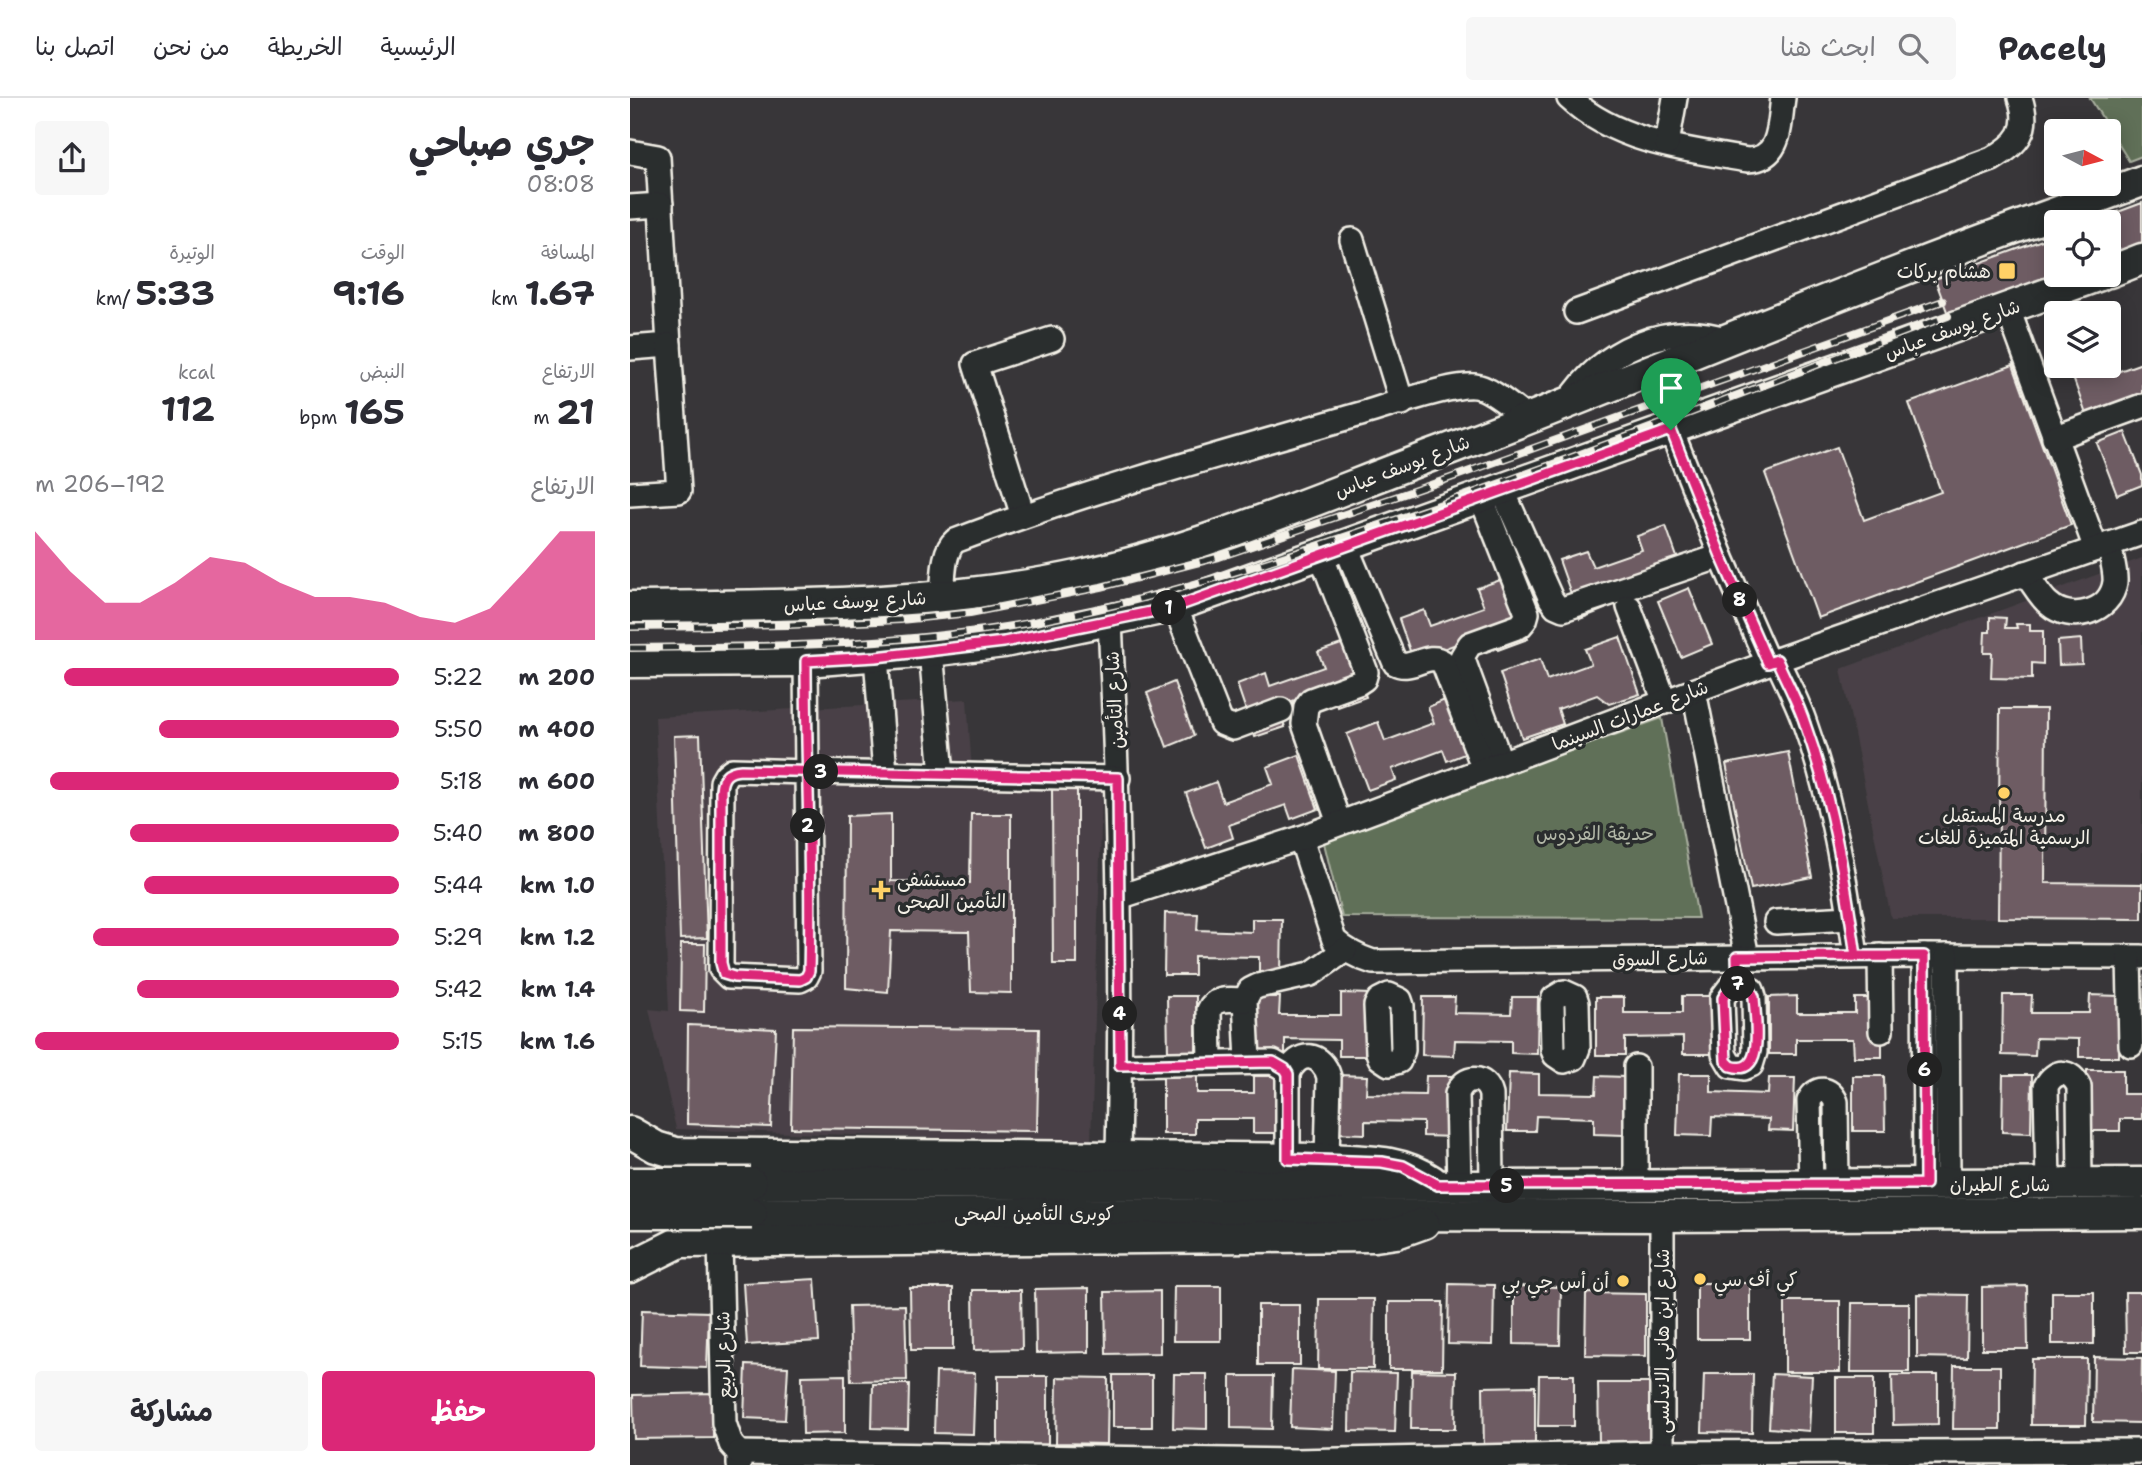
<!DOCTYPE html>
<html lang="ar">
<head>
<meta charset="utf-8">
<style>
	body { margin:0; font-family:"Shantell Sans","Playpen Sans Arabic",sans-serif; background:#f7f7f7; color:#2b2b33; direction:rtl; height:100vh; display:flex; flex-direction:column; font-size:26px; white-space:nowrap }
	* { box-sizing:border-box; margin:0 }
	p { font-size:23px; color:#7c7c81 }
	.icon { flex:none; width:38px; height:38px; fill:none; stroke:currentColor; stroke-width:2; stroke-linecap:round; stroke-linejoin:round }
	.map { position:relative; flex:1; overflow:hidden; direction:ltr }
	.sheet { display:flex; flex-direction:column; background:#fff; width:630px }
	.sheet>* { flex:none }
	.needle { width:46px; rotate:97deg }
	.fabs { position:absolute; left:1414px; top:21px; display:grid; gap:14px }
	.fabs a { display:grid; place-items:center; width:77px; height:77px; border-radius:7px; background:#fff; box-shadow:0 4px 18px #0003; font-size:35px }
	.pin { position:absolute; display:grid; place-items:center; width:60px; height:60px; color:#fff; margin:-72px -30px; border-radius:50% 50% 50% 0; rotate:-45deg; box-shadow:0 0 7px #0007 }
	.pin .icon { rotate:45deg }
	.km { position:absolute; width:35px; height:35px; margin:-18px; border-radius:50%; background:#222; color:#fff; font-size:19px; line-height:35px; text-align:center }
	.round { display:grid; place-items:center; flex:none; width:74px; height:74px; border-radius:7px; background:#f7f7f7 }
	.overview { display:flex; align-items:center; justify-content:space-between; height:119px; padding:0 35px }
	h1 { font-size:38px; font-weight:700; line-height:52px }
	.metrics { display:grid; grid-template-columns:repeat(3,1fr); gap:10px; height:119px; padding:7px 35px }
	.metrics div { display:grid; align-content:center }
	.metrics b { font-size:35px; font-weight:700 }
	.metrics small { font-size:19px; font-weight:400 }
	.metrics p { font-size:19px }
	.chart { height:196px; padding:14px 35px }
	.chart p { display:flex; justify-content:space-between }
	.chart svg { width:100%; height:126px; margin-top:7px; fill:#db2777; opacity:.7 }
	.cta { display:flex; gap:14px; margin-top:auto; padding:14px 35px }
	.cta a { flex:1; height:80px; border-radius:7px; background:#db2777; color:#fff; font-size:28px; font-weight:700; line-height:80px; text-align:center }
	.cta a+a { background:#f7f7f7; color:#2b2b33 }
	ul { padding:0 35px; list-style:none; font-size:23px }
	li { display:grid; grid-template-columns:112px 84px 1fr; align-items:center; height:52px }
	li i { height:18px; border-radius:9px; background:#db2777 }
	header { display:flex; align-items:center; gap:42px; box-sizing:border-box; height:98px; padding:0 35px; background:#fff; border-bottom:2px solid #e1e1e2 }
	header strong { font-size:33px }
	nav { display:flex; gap:38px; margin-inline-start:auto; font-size:24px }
	.search { width:490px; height:63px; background:#f7f7f7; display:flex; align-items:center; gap:18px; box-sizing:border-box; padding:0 24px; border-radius:7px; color:#7c7c81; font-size:26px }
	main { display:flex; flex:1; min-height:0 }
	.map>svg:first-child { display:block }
	.built { fill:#484146 }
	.green { fill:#617058; stroke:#aab0a0; stroke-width:2 }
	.building { fill:#6e5c64; stroke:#f4f1e8; stroke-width:2 }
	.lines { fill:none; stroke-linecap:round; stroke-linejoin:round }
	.minor-casing { stroke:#f4f1e8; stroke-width:28 }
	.major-casing { stroke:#f4f1e8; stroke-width:35 }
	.minor { stroke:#2a2d2e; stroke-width:23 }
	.major { stroke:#2a2d2e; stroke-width:30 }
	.rail-casing { stroke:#f4f1e8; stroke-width:8 }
	.rail { stroke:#2a2d2e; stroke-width:5; stroke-dasharray:16; stroke-linecap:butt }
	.major-bridge-casing { stroke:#f4f1e8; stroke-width:35; stroke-linecap:butt }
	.major-bridge { stroke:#2a2d2e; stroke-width:30 }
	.route-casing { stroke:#fff; stroke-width:14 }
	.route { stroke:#db2777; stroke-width:9 }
	.poi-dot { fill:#ffd166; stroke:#2a2d2e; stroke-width:2.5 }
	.labels { text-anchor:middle; stroke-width:7; stroke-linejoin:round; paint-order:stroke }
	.poi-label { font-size:19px; fill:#f4f1e8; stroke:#2a2d2e; text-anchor:end }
	.street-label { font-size:19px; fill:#f4f1e8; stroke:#2a2d2e }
	.park-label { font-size:19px; fill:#b2b7a7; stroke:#2a2d2e }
</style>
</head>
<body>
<header>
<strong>Pacely</strong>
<div class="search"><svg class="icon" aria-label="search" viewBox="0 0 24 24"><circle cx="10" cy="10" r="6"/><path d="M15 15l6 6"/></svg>ابحث هنا</div>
<nav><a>الرئيسية</a><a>الخريطة</a><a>من نحن</a><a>اتصل بنا</a></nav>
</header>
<main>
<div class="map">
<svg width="1512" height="1367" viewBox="0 0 1512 1367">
	<rect width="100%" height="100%" fill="#383639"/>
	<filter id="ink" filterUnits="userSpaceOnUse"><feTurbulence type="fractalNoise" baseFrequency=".0143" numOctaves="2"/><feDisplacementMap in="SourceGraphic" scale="14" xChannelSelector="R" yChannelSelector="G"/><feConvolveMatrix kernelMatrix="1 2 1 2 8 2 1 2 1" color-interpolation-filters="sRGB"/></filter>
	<g filter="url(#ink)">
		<g class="built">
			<polygon points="1512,460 1512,820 1261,820 1211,571"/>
			<polygon points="337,601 342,673 473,667 461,1045 46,1031 19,911 39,913 25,619"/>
		</g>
		<g class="green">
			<polygon points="1460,0 1512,0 1512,58 1499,63"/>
			<polygon points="1032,620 1068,820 712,819 693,741"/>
		</g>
		<g class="building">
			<polygon points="1512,105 1512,170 1326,238 1305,181 1426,137 1426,177 1479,177 1479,124 1461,124"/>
			<polygon points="1479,261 1484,275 1512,265 1512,298 1463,336 1440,271 1450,268 1479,268"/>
			<polygon points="1383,267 1441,427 1188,520 1135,375 1207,349 1234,422 1311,394 1279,305"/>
			<polygon points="1495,334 1512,377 1512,387 1487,397 1467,345"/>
			<polygon points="1036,428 1054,479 968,492 975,511 950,521 929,462 956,453 963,469 1012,452 1007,438"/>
			<polygon points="876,480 898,541 868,552 861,533 810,552 815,567 788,576 769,521 794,512 800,528 854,509 847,490"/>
			<polygon points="1059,490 1082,546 1051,559 1028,503"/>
			<polygon points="1360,519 1376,520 1375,530 1387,530 1386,526 1400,526 1400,533 1413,533 1413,566 1402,565 1402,581 1361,580 1362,555 1354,555 1355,534 1360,534"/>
			<polygon points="990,539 1010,596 979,606 967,597 928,611 933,626 892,640 870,575 910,561 917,582 961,566 955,551"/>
			<polygon points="1451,541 1452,566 1429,567 1428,543"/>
			<polygon points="717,544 736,599 708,609 701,589 648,608 655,629 625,639 607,586 636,575 640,588 694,569 688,554"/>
			<polygon points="544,584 564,638 537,649 517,595"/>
			<polygon points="822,599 842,653 817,663 813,652 762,671 766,682 738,692 717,636 748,624 755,643 804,625 798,609"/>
			<polygon points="1370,611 1416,611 1415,785 1512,786 1512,821 1368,820"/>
			<polygon points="70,637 77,840 50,841 44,638"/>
			<polygon points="1158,654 1182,779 1121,791 1096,666"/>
			<polygon points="669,657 688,711 661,721 656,707 599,727 603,740 576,750 556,695 586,684 593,704 643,686 637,669"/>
			<polygon points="422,691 447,691 447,866 423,866"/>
			<polygon points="261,716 261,783 340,785 341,716 381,716 381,895 341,894 339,834 261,833 258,894 216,890 217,718"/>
			<polygon points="535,815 568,816 567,832 622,834 622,821 652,821 651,877 629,877 629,859 564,858 564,877 534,877"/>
			<polygon points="51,846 75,846 74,914 50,913"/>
			<polygon points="711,895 741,896 740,958 709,958 709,942 655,941 655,956 624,956 625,899 650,899 649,917 711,917"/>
			<polygon points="1373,897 1402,897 1401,915 1459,915 1460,897 1490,898 1489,959 1449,959 1449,941 1406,940 1405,958 1372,957"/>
			<polygon points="537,898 566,898 566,955 538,955"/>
			<polygon points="1052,898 1081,898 1082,956 1053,956 1053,939 995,940 995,957 966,957 966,899 994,899 994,915 1052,915"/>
			<polygon points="1167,898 1167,915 1225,915 1225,900 1252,900 1252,959 1224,959 1223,941 1166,941 1166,956 1139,956 1139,899"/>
			<polygon points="793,899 825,899 824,915 881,916 882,899 908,899 907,956 881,955 881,943 825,942 824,958 792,957"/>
			<polygon points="58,927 146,931 141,1029 57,1026"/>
			<polygon points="163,929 409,931 407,1033 161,1030"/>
			<polygon points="1457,972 1493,972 1493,996 1512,996 1512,1021 1490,1021 1490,1033 1457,1033"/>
			<polygon points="567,974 567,995 624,995 624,978 651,978 651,1035 623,1035 623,1021 565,1021 565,1036 533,1036 533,975"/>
			<polygon points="879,975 909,976 909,995 966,996 967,978 995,979 994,1037 964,1036 964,1020 906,1018 905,1033 877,1033"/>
			<polygon points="1049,976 1081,976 1081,994 1138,996 1139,980 1165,980 1163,1033 1138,1032 1139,1021 1082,1019 1081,1038 1047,1037"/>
			<polygon points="707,977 737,978 736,996 795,997 796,978 827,978 825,1039 793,1038 793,1024 735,1023 735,1036 705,1035"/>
			<polygon points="1373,977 1402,977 1401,1035 1372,1034"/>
			<polygon points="1223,978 1254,978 1255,1033 1223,1033"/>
			<polygon points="185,1181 189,1243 117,1247 113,1185"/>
			<rect x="1067" y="1185" width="53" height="56"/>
			<polygon points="819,1186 864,1187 863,1247 818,1246"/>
			<polygon points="544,1188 591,1188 591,1243 543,1243"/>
			<polygon points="884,1188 931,1189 930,1247 884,1246"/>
			<polygon points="1397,1188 1398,1251 1352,1251 1352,1189"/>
			<polygon points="280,1190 323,1190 323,1252 281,1252"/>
			<polygon points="459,1190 459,1254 406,1255 405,1191"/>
			<polygon points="343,1192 391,1192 392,1251 344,1252"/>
			<polygon points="530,1193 530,1255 476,1256 475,1194"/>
			<rect x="1422" y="1194" width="42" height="52"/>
			<polygon points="1495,1194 1512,1194 1512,1254 1496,1254"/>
			<polygon points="956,1195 1016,1196 1016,1258 955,1257"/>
			<polygon points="1287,1196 1338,1197 1337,1260 1287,1259"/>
			<polygon points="689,1201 744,1201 743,1271 688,1271"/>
			<rect x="1155" y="1203" width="55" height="71"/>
			<polygon points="759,1204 813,1204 812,1271 759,1271"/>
			<polygon points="1222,1205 1279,1205 1279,1274 1221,1274"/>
			<polygon points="275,1207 277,1282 221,1283 219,1208"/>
			<rect x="628" y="1207" width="42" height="60"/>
			<polygon points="12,1212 79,1214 77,1270 10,1268"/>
			<polygon points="1464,1259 1512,1260 1511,1325 1463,1324"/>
			<polygon points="1402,1261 1457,1261 1456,1327 1401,1327"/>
			<polygon points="116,1267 158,1269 155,1322 114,1320"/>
			<polygon points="1324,1268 1370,1268 1370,1331 1323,1331"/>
			<polygon points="662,1271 705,1273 703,1331 660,1329"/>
			<polygon points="782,1273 826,1274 825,1331 781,1331"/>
			<polygon points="306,1274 345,1275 343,1336 304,1335"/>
			<polygon points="720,1274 767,1275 765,1334 719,1333"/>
			<polygon points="544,1276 577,1276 577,1331 543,1330"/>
			<polygon points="1074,1276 1123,1276 1122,1335 1072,1334"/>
			<polygon points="1142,1276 1182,1278 1179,1333 1139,1330"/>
			<polygon points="215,1277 215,1335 173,1336 172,1278"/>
			<rect x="483" y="1277" width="39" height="52"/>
			<polygon points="909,1277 944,1277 944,1328 908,1328"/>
			<polygon points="1262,1277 1308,1277 1308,1326 1263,1327"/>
			<polygon points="368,1278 418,1278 418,1347 368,1348"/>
			<polygon points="601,1278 643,1278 642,1331 601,1330"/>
			<polygon points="427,1279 478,1280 477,1346 426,1345"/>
			<rect x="1206" y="1280" width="38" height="55"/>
			<polygon points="968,1285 1023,1285 1023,1344 969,1344"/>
			<polygon points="243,1286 279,1286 278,1331 242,1330"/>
			<polygon points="905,1288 905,1355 854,1355 853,1289"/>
			<polygon points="83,1295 83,1340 4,1341 3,1297"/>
		</g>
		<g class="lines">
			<defs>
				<g id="minor">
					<path d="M939,0C986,44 1057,52 1118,62C1152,61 1149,26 1153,0"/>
					<polyline points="1037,46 1045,0"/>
					<polyline points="0,54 28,59 39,247 0,250"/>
					<polyline points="0,109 31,107"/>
					<polyline points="722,142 772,305"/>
					<polyline points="1378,211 1466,451"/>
					<path d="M946,214L1362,61C1388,46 1401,32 1390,0"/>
					<path d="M938,305C972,252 1036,222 1098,242"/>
					<polyline points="1041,332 1091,458 1138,565"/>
					<polyline points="1424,340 1512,308"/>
					<polyline points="872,391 921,501 926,508 933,511 1091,458"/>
					<polyline points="0,396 49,393 39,247"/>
					<polyline points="851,399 897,515 895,522 890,528 840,546 832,559 871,665"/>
					<polyline points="393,418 345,266 422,241"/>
					<path d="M716,449L765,565C782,574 797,553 813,564L854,671"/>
					<polyline points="691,457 736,574 734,581 728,585 681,602 676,609 674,626 709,725"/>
					<path d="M1395,475C1403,485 1410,499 1419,506C1440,525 1481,515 1485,484C1486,473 1481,458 1479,446"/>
					<path d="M312,497C314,481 312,454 325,443C457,393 595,355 731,316C755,309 824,285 845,288C860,289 885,312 898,321"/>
					<polyline points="545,508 591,625 603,630 651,612"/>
					<polyline points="999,509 1035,604"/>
					<path d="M480,523C489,702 492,880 488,1059"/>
					<polyline points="301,553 312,676"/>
					<polyline points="246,559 255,675"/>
					<path d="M1147,562C1156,583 1168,604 1175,626C1202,701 1215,780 1226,858"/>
					<polyline points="176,563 177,674 488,680"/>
					<polyline points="1064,593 1117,859"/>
					<polygon points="102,672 177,674 179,873 176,879 170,882 99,879 91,871 92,684 96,677"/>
					<path d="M671,740L704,842C716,853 727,859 743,864L1294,858L1512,859"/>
					<polyline points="489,799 671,740 1138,565 1512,435"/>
					<polyline points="1146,824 1221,820"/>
					<polyline points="1250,858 1251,933"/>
					<polyline points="1294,858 1295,1086"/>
					<polyline points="1317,858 1318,1086"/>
					<polyline points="1499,859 1501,947"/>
					<polygon points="1108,886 1122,892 1124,899 1125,954 1121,967 1114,970 1101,968 1094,956 1092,900 1101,888"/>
					<polygon points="934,894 945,899 947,905 948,950 944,960 934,963 925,957 923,952 922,906 924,900"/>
					<polygon points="759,897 770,902 772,908 773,952 769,963 759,966 750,960 748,954 746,908 749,902"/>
					<polyline points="618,963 615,902 620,892 628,888 681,876 715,852"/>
					<path d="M580,964L579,912C585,898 602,902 615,902"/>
					<polyline points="490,967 643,964 655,971 658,976"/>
					<polyline points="1006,969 1006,1088"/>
					<path d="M658,1061V976C668,951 692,954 699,979L697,1061"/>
					<path d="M1418,1086L1416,988C1425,971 1441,971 1449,989L1450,1086"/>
					<path d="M1181,1087L1179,1003C1186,988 1200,989 1206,1004L1207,1087"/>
					<path d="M829,1088L827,996C834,976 856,977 861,997L862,1088"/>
					<polyline points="1032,1118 1032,1367"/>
					<polyline points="90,1142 94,1325 101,1346 109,1355 109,1367"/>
					<polyline points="109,1355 665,1363 1032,1355 1512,1353"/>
				</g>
				<g id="major">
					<polyline points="1479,174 1512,161"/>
					<path d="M0,509C151,507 304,509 452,477C574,450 690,399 806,356C963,297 1117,232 1273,172C1352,141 1432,113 1512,83"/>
					<polyline points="0,564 176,563 301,553 374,544 545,508 1470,177"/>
					<path d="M0,1034L26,1049L46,1055L697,1061C734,1063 770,1061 802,1083"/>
					<polyline points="121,1085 862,1088 1512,1085"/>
					<polyline points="122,1115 1032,1118 1512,1115"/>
					<polyline points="0,1169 50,1144 745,1138 766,1135 794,1125"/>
				</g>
			</defs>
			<use href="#minor" class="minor-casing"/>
			<use href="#major" class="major-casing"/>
			<use href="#minor" class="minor"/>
			<use href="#major" class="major"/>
			<defs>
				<g id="rail">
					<polyline points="0,529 158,527 270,522 340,515 471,489 589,459 815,382 1313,203"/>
					<path d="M0,550C135,549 272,548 405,524C526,502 640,464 756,425C945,361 1131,287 1318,218"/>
				</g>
			</defs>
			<use href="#rail" class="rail-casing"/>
			<use href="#rail" class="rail"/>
			<defs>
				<g id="major-bridge">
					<polyline points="0,1085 121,1085"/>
					<polyline points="0,1115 122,1115"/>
				</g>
			</defs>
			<use href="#major-bridge" class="major-bridge-casing"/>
			<use href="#major-bridge" class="major-bridge"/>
		</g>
	</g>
	<g class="lines" filter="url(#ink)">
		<defs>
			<path id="route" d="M1041,332L545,509L374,544L246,559L176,563C176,666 182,770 179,873L176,879L170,882L104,879L94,876L91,865V692C92,679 97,673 111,672L488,680L490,967L643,964L655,971L658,976V1061L752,1064L773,1068L808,1087L1295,1086L1294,858C1231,858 1169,858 1107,859L1108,886C1117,888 1121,891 1124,899C1125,920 1136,980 1101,968L1096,963L1093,900L1101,888L1108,886L1107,859H1117L1226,858C1215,780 1202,701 1175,626C1168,604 1156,583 1147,562L1138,565L1091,458L1041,332"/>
		</defs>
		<use href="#route" class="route-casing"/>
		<use href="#route" class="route"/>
	</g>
	<g class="poi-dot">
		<rect x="1368" y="164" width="18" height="18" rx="3.5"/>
		<circle cx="1374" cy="695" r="7"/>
		<path d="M247.5 781.5h7v7h7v7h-7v7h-7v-7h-7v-7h7z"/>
		<circle cx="1070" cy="1181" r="7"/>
		<circle cx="993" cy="1183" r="7"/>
	</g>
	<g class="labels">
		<g class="poi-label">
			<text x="1361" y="180">هشام بركات</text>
			<text x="1374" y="724" text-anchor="middle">مدرسة المستقبل<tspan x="1374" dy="22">الرسمية المتميزة للغات</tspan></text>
			<text x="267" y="788" text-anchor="start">مستشفى<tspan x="267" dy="22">التأمين الصحى</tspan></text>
			<text x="1084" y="1188" text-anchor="start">كي أف سي</text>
			<text x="979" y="1190">أن أس جي بي</text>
		</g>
		<g class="street-label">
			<text transform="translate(1322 231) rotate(-20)" y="7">شارع يوسف عباس</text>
			<text transform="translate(772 368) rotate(-21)" y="7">شارع يوسف عباس</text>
			<text transform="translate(225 503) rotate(-3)" y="7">شارع يوسف عباس</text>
			<text transform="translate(484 602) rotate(-93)" y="7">شارع التأمين</text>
			<text transform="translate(1000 617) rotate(-21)" y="7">شارع عمارات السينما</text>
			<text transform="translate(1030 860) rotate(-1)" y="7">شارع السوق</text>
			<text x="1370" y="1093">شارع الطيران</text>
			<text x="404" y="1122">كوبرى التأمين الصحى</text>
			<text transform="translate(1032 1243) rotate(-90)" y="7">شارع ابن هانى الاندلسى</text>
			<text transform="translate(93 1257) rotate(-91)" y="7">شارع الربيع</text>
		</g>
		<g class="park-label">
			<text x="965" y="742">حديقة الفردوس</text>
		</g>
	</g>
</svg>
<div class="fabs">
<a><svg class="needle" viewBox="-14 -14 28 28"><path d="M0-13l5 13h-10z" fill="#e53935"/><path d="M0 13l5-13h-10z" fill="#7c7c81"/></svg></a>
<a><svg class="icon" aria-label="locate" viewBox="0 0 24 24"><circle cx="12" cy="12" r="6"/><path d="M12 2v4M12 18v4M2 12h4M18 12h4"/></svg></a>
<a><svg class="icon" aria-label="layers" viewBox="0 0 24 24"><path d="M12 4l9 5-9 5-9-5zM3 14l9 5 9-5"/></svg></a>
</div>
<div class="pin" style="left:1041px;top:332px;background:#1e9e55"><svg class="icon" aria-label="arrive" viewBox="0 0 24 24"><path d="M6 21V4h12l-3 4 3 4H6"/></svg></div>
<b class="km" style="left:539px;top:510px">1</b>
<b class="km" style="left:178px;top:728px">2</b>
<b class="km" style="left:191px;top:674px">3</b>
<b class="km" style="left:490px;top:916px">4</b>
<b class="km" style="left:877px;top:1088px">5</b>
<b class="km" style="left:1295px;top:972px">6</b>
<b class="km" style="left:1108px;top:886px">7</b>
<b class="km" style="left:1110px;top:502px">8</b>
</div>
<section class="sheet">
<div class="overview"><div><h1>جري صباحي</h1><p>08:08</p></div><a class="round"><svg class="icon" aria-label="share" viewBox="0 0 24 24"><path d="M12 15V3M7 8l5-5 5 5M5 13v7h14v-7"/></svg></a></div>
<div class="metrics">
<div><p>المسافة</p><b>1.67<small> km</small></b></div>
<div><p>الوقت</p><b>9:16</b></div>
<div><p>الوتيرة</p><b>5:33<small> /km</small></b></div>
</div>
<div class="metrics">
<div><p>الارتفاع</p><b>21<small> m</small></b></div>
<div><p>النبض</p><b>165<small> bpm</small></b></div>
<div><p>kcal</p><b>112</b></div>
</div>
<div class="chart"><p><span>الارتفاع</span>192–206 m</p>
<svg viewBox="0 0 160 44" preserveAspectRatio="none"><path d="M0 44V6L10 20L20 31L30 31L40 24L50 15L60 17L70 24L80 29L90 29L100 31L110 36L120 38L130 33L140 20L150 6L160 6V44z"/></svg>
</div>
<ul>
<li><b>200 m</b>5:22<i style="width:92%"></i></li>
<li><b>400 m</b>5:50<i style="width:66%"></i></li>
<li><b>600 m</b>5:18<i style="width:96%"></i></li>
<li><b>800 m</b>5:40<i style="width:74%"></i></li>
<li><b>1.0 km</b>5:44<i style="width:70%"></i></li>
<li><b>1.2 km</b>5:29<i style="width:84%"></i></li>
<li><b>1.4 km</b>5:42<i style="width:72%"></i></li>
<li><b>1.6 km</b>5:15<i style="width:100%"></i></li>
</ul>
<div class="cta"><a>حفظ</a><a>مشاركة</a></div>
</section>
</main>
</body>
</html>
